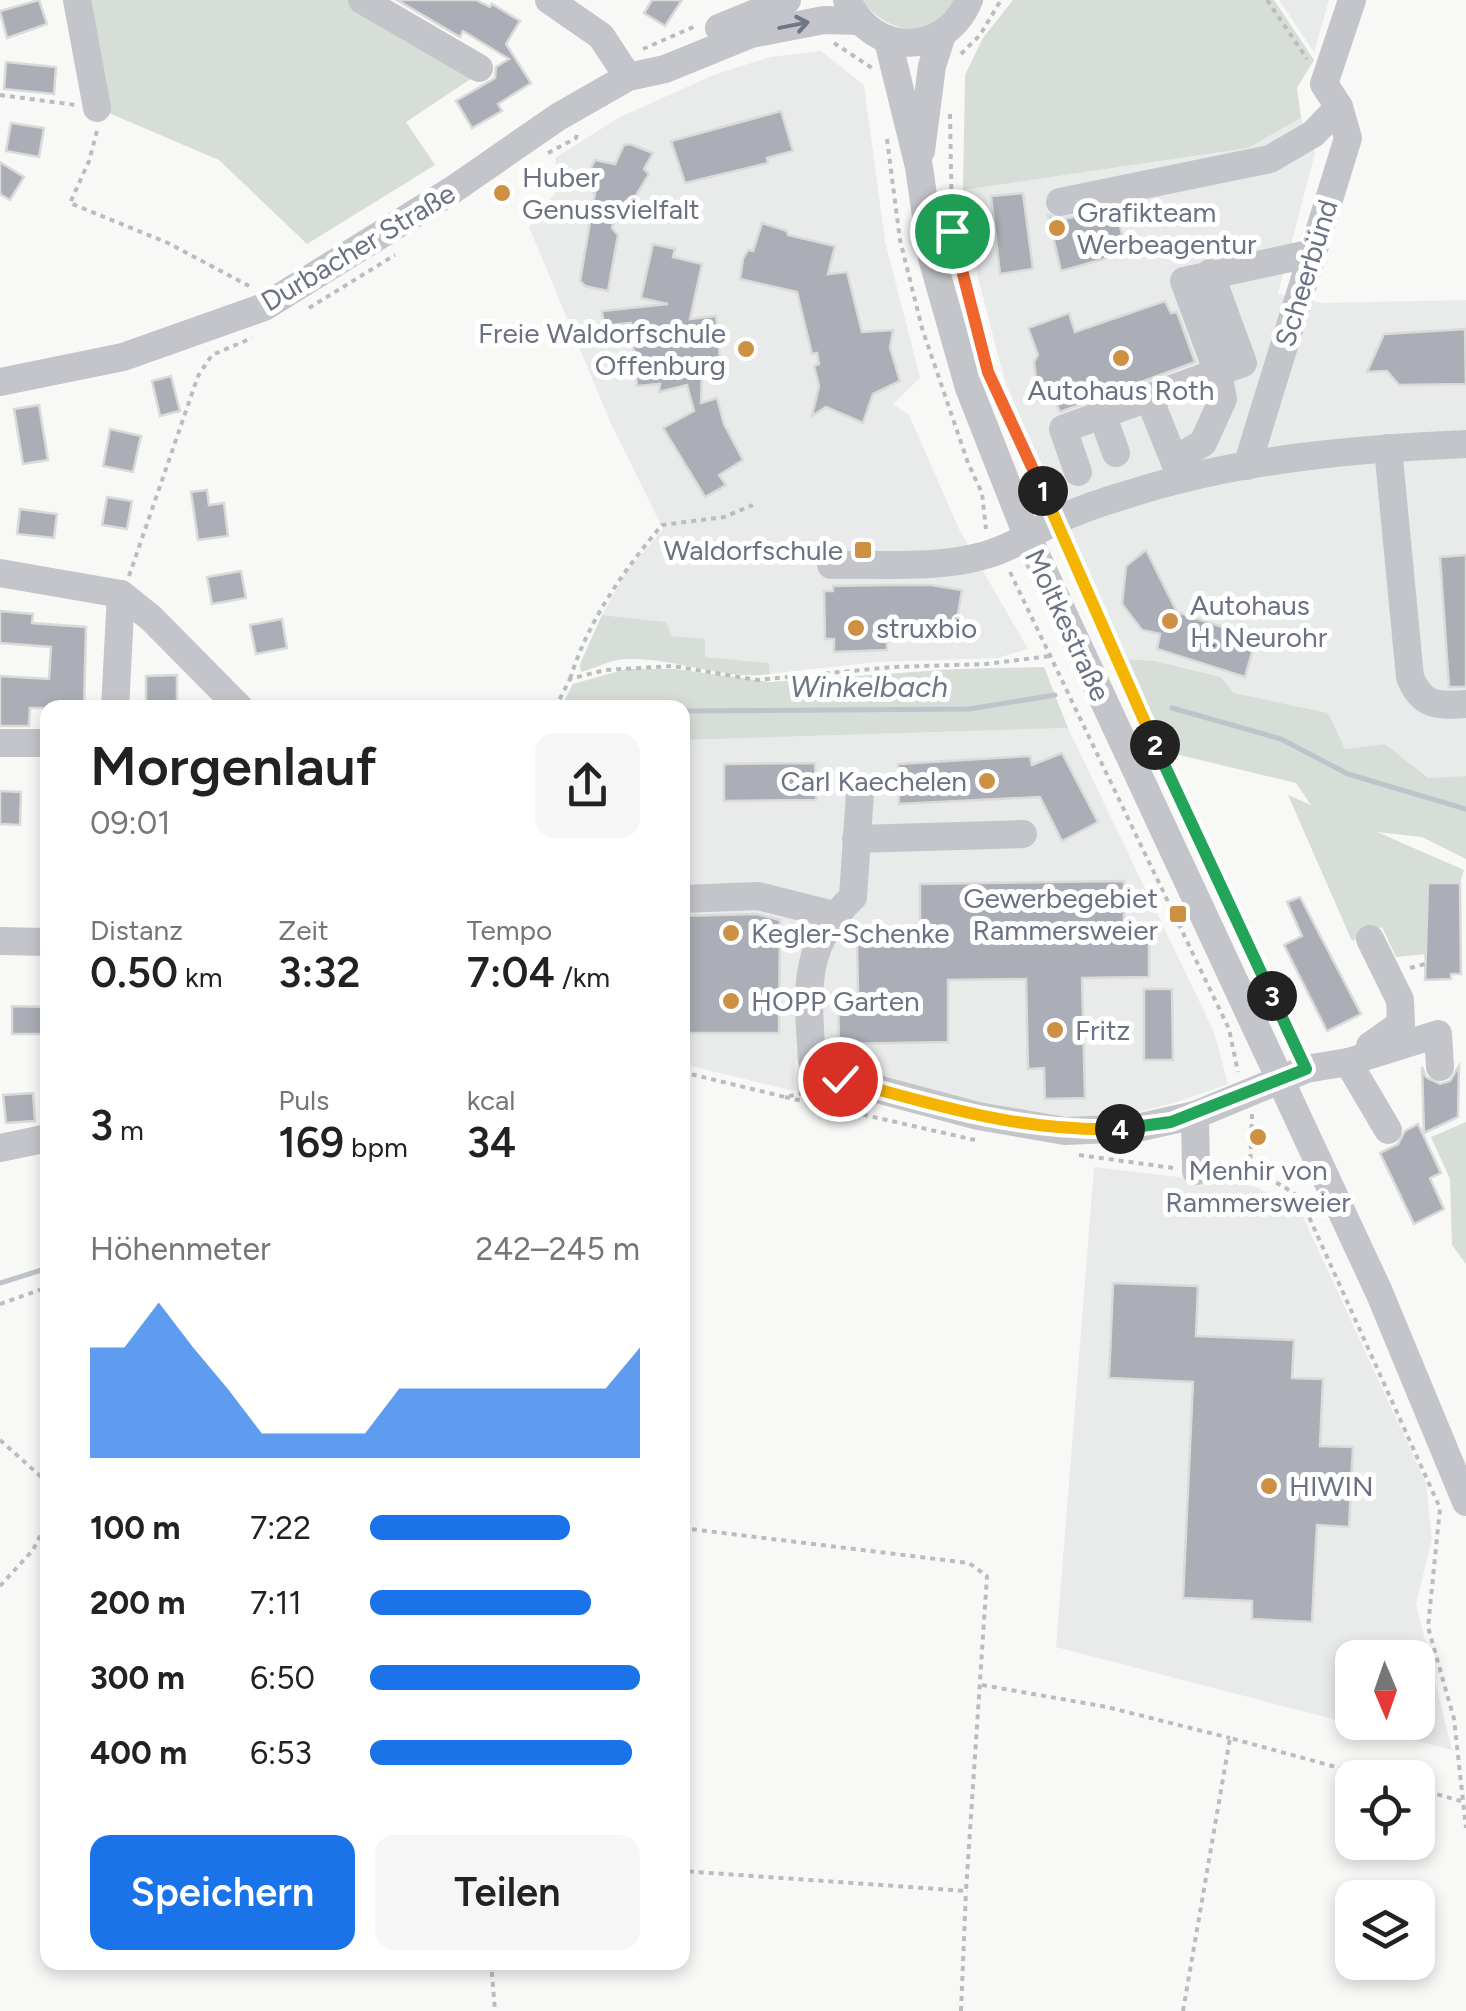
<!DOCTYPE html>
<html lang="de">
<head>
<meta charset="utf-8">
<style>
	body { margin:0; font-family:Figtree,sans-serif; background:#f6f6f6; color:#222; height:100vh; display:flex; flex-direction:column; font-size:38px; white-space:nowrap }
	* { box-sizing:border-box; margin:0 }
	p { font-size:32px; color:#767676 }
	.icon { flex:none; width:55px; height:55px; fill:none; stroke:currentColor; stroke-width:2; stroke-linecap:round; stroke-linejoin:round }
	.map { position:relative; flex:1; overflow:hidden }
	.details { position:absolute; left:40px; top:700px; width:650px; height:1270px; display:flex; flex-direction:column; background:#fff; border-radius:20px; box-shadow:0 5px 15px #0003 }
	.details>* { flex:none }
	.needle { width:65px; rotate:178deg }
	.tools { position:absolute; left:1335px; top:1640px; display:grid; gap:20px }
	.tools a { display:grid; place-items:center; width:100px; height:100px; border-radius:20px; background:#fff; box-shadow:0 5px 15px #0003; font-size:50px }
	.pin { position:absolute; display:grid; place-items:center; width:85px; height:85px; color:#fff; margin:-42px; border:5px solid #fff; border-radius:50%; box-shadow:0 2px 10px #0007 }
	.km { position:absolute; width:50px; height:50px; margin:-25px; border-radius:50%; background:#222; color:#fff; font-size:28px; line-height:50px; text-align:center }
	.round { display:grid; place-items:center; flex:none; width:105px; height:105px; border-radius:20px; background:#f6f6f6 }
	.summary { display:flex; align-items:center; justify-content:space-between; height:170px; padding:0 50px }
	h1 { font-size:55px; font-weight:600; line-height:75px }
	.figures { display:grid; grid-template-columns:repeat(3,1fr); gap:15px; height:170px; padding:10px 50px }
	.figures div { display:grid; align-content:center }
	.figures b { font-size:42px; font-weight:600 }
	.figures small { font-size:28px; font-weight:400 }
	.figures p { font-size:28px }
	.chart { height:280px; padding:20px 50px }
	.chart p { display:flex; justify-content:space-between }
	.chart svg { width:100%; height:180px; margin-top:10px; fill:#1a73e8; opacity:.7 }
	.primary-button { display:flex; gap:20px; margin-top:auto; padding:20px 50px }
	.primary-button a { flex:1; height:115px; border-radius:20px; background:#1a73e8; color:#fff; font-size:40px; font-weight:600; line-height:115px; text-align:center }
	.primary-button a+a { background:#f6f6f6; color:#222 }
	ul { padding:0 50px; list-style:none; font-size:32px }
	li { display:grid; grid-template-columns:160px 120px 1fr; align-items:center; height:75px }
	li i { height:25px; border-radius:12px; background:#1a73e8 }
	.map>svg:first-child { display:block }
	.built { fill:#e9eaea; fill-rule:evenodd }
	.green { fill:#d7ddd7 }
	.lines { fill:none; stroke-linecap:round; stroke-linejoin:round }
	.stream { stroke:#bfc3ca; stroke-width:5 }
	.building { fill:#abaeb6; stroke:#dadbd9; stroke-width:2.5 }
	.path { stroke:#bbbcc0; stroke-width:4; stroke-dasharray:5 5; stroke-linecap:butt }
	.minor { stroke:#c3c5ca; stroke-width:28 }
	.oneway { stroke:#707688 }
	.split-1-casing { stroke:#fff; stroke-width:20 }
	.split-2-casing { stroke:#fff; stroke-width:20 }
	.split-3-casing { stroke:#fff; stroke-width:20 }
	.split-4-casing { stroke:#fff; stroke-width:20 }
	.split-5-casing { stroke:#fff; stroke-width:20 }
	.split-1 { stroke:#f0652b; stroke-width:12 }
	.split-2 { stroke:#f5b400; stroke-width:12 }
	.split-3 { stroke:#22a559; stroke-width:12 }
	.split-4 { stroke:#22a559; stroke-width:12 }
	.split-5 { stroke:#f5b400; stroke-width:12 }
	.poi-dot { fill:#ce9042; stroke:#fff; stroke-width:4 }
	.labels { text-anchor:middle; stroke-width:10; stroke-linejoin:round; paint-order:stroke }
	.poi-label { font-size:28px; fill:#6c7284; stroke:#fff; text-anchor:start }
	.street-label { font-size:28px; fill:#6c7284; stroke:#fff }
	.water-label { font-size:30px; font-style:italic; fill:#6e7786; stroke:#fff }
</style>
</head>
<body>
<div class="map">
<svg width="1466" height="2011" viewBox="0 0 1466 2011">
	<rect width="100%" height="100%" fill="#f8f9f7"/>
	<g class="built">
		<polygon points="1279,0 1329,0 1314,52"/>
		<polygon points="821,51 864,85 885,241 920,378 893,404 909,415 960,531 1028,649 998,658 876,662 770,674 769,663 704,657 672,636 666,622 602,615 626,572 663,529 612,426 529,227 559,188 555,158 618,118 716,74 770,57"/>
		<polygon points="1301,118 1315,153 1278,294 1322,303 1466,300 1466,776 1430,778 1385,744 1345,749 1327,713 1234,693 1221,677 1155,661 1126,659 1005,382 976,270 963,190 1248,148"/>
		<polygon points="1068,728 1214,1032 1228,1084 1174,1103 1109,1119 1036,1116 795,1060 794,1091 683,1064 683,740"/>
		<path d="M1094,1167L1254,1186L1299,1208L1426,1483L1432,1539L1416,1604L1452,1750L1056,1647ZM1352,1658H1418V1722H1352Z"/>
	</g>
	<g class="green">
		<polygon points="77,0 349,0 472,78 406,122 435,165 307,244 219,160 97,108"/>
		<path d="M861,0H955C930,43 888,34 861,0Z"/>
		<polygon points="1013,0 1274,0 1314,60 1297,88 1301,118 1248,148 963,190 965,75 983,38"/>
		<path d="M602,615L666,622L672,636L705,639V657L769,663L770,674C728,681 673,657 627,659C611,659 597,668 581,672L580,664Z"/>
		<polygon points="1126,659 1155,661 1221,677 1234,693 1328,713 1345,749 1385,744 1429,778 1466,776 1466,859 1422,837 1377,832 1464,870 1460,883 1428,884 1428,954 1396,957 1382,927 1352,941 1288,795 1311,805 1296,783 1167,752 1127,671"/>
		<polygon points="1044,667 1068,728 683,740 682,708 561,707 573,684 626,669 675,669 769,682 957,669"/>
		<polygon points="1466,1122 1466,1264 1452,1245 1450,1179 1431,1137"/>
	</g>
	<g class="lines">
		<g class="stream">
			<polyline points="1172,708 1281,739 1348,774 1466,809"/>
			<polyline points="682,711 969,709 1055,695"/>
			<polyline points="0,1283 48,1268"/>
		</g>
	</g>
	<g class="building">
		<polygon points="39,0 47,24 7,38 0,11"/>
		<polygon points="397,0 476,0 490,7 492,4 520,21 506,44 531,83 498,104 502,111 472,128 456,101 495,78 496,67 509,59 463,31 460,37"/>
		<polygon points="652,0 682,0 665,26 644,13"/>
		<polygon points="6,62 56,67 54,94 4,89"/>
		<polygon points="781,111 793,151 767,158 768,163 685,183 671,141"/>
		<polygon points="11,123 44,128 39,157 6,151"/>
		<polygon points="630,144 653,153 644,169 649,174 634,199 629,198 617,210 612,228 618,235 608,291 585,286 580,281 595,193 582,185 595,160 615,164 624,145"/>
		<polygon points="0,162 24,177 10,200 0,194"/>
		<polygon points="1023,193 1033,269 1000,274 991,196"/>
		<polygon points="1116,208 1126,253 1061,271 1048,215 1064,219"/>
		<polygon points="762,223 787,231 788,235 835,246 828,274 847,272 862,332 893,330 890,348 900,381 873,394 863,423 826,407 812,416 819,386 814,366 819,364 817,353 812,354 797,292 740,279 743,259 748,250 753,251"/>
		<polygon points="653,244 675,249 673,257 702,264 690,319 716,316 721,368 702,370 701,403 717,398 724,424 743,460 719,475 726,485 705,497 663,428 694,411 687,385 659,392 660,384 637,386 631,323 604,326 602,311 668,304 641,298"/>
		<polygon points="1165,301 1171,313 1177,312 1195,362 1060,412 1050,387 1036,378 1034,362 1038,355 1028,328 1069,313 1075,332"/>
		<polygon points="1465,329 1466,384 1399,385 1387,371 1367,372 1384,334"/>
		<polygon points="171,376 180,411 160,416 152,381"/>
		<polygon points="39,405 48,460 23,464 14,409"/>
		<polygon points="110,429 141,436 133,472 103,466"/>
		<polygon points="207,490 209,505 224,503 228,536 198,540 191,492"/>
		<polygon points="107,497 132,501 127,529 102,525"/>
		<polygon points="20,509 57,514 54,538 17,534"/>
		<polygon points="1146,550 1177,612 1256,638 1245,677 1157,649 1160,634 1142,630 1122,604 1126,566"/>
		<polygon points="1466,555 1466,687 1449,687 1440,557"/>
		<polygon points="241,571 246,598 212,604 207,577"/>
		<polygon points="885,585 931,585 962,590 954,637 927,633 926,638 887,638 887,650 834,652 834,639 825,639 824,591 833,591 833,586"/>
		<polygon points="0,611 33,614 32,623 86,627 84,708 30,708 29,726 0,726 0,676 49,679 51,647 0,643"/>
		<polygon points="282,619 287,648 256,654 250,625"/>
		<polygon points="177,675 177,703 146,703 146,676"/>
		<polygon points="1062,753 1098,822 1062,841 1040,797 899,804 898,764 1030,756 1032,765"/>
		<polygon points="815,763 816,800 724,801 724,764"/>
		<polygon points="0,791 21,792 20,825 0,824"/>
		<polygon points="1124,881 1124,934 1149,933 1149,977 1082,978 1085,1098 1045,1099 1044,1068 1028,1069 1026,979 948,980 948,1042 839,1044 838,992 858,992 857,941 862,936 920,935 920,884"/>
		<polygon points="1428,883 1460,883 1461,974 1451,974 1451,979 1425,980"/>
		<polygon points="1300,897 1361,1014 1327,1031 1284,945 1302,936 1287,902"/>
		<polygon points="756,914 780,920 779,1033 682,1033 682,916"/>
		<polygon points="1144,989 1172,989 1173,1060 1144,1060"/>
		<polygon points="12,1006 48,1007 48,1034 12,1034"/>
		<polygon points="1459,1066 1458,1117 1424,1133 1422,1067 1426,1077 1440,1084 1450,1081"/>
		<polygon points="33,1093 35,1121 6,1123 3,1095"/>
		<polygon points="1418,1124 1441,1173 1430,1178 1444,1209 1414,1224 1380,1153 1398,1144 1405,1131"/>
		<polygon points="1113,1283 1198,1286 1196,1336 1294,1340 1292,1378 1323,1379 1320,1446 1353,1447 1349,1527 1317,1525 1312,1622 1252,1619 1252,1601 1183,1598 1193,1382 1109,1378"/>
	</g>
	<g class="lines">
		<g class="path">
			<polyline points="1267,0 1307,59"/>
			<polyline points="834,43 872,68"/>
			<polyline points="643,49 698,25"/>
			<polyline points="961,54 980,35 1001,0"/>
			<polyline points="0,95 76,105"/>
			<polyline points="950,114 952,224"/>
			<polyline points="97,131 89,161 70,203 168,243 249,286"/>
			<polyline points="887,139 900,240 922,328 968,463 982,493 986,529"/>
			<polyline points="548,153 576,138 578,130"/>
			<polyline points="955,244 959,264"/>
			<polyline points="309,308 395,255"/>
			<polyline points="1008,420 1048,501"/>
			<polyline points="1066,542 1106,640 1296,1048"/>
			<polyline points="1010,572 1229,1029 1238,1072"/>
			<polyline points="129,576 198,376 212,355 252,338"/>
			<path d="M570,679C588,621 623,571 662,525L724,517L753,505"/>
			<polyline points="555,708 570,679 605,670 673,666 757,680 893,667 986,664 1050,656"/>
			<polyline points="1410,968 1425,964"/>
			<polyline points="682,1072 785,1097 809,1092 812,1088"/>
			<polyline points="785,1097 975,1140"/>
			<polyline points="1079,1155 1173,1168"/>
			<polyline points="1250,1169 1252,1114"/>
			<path d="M1218,1171C1253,1171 1273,1177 1301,1199L1440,1508L1428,1627L1454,1719L1466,1828"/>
			<polyline points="0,1304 48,1287"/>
			<polyline points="0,1440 48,1483"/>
			<polyline points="682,1528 969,1563 987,1576 966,1891 682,1871"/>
			<polyline points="0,1586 33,1550 48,1520"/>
			<polyline points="982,1685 1107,1707 1230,1738"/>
			<polyline points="1418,1789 1461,1801"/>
			<polyline points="491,1962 495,2011"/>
			<polyline points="961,2011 966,1891"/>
			<polyline points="1183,2011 1230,1738 1376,1778"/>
		</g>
		<g class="minor">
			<polyline points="77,0 97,108"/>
			<polyline points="362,0 479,68"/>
			<polyline points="549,0 601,36 628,77"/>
			<path d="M847,0C872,56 945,58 969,0"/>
			<polyline points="719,28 787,0"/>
			<polyline points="888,41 919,167 932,258 969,388 1028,538 1379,1292 1466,1502"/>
			<polyline points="921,151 932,66 942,35"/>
			<polyline points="1060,202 1270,159 1313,134 1339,107"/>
			<polyline points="0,382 123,357 264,307 451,191 558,117 628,77 665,69 751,34 824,20 859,21"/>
			<polyline points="1149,398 1180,475"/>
			<polyline points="1102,414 1116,453"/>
			<path d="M1388,448L1410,677C1421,706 1438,706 1466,704"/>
			<polyline points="1174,460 1203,443 1223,399 1218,373 1184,281 1313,253"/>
			<polyline points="1247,466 1348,138 1339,107 1324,84 1352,0"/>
			<polyline points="1078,472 1063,429 1243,363 1210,273"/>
			<path d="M831,565C879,564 935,569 982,556C1010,549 1032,533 1057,520C1079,510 1105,501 1129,494C1238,459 1353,449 1466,444"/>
			<polyline points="0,573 121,594 151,618 240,708"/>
			<polyline points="115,708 121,594"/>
			<polyline points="0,743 48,743"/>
			<path d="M860,793L853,897C800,947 808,994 812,1060L840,1079L978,1116L1065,1131L1137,1128L1195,1115L1306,1069L1348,1062L1438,1034L1440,1067"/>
			<polyline points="856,839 1023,834"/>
			<polyline points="682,899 758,896 834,915"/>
			<polyline points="0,941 48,942"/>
			<polyline points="1370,1046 1401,1024 1400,1000 1370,939"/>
			<polyline points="1348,1062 1388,1130"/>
			<polyline points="1195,1115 1196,1171"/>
			<polyline points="0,1148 48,1138"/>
		</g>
	</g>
	<defs><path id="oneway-shaft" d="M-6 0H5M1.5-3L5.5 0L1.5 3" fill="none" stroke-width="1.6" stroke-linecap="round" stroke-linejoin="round" transform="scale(2.5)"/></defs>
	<use class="oneway" href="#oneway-shaft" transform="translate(794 25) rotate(-11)"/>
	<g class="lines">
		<defs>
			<polyline id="split-1" points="952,231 988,372 1043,491"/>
			<polyline id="split-2" points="1043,491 1155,745"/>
			<polyline id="split-3" points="1155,745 1272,996"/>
			<polyline id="split-4" points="1120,1129 1171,1122 1306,1069 1272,996"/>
			<path id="split-5" d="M840,1079C935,1105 1020,1132 1120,1129"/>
		</defs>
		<use href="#split-1" class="split-1-casing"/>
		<use href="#split-2" class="split-2-casing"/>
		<use href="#split-3" class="split-3-casing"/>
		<use href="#split-4" class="split-4-casing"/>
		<use href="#split-5" class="split-5-casing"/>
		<use href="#split-1" class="split-1"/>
		<use href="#split-2" class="split-2"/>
		<use href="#split-3" class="split-3"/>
		<use href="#split-4" class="split-4"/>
		<use href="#split-5" class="split-5"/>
	</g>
	<g class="poi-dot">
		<circle cx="502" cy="193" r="10"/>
		<circle cx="1057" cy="228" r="10"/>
		<circle cx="746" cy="349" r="10"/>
		<circle cx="1121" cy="358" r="10"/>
		<rect x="853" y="540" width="20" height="20" rx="5"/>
		<circle cx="1170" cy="621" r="10"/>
		<circle cx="856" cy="628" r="10"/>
		<circle cx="987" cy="781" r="10"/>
		<rect x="1168" y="904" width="20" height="20" rx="5"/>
		<circle cx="731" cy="933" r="10"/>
		<circle cx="731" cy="1001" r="10"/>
		<circle cx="1055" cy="1030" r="10"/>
		<circle cx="1258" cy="1137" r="10"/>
		<circle cx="1269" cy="1486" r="10"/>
	</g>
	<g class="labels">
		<g class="poi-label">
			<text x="522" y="187">Huber<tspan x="522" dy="32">Genussvielfalt</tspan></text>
			<text x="1077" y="222">Grafikteam<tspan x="1077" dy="32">Werbeagentur</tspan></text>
			<text x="726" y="343" text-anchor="end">Freie Waldorfschule<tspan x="726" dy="32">Offenburg</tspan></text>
			<text x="1121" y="400" text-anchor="middle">Autohaus Roth</text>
			<text x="843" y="560" text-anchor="end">Waldorfschule</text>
			<text x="1190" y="615">Autohaus<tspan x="1190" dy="32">H. Neurohr</tspan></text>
			<text x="876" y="638">struxbio</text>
			<text x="967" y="791" text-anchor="end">Carl Kaechelen</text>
			<text x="1158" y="908" text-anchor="end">Gewerbegebiet<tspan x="1158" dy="32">Rammersweier</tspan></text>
			<text x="751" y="943">Kegler-Schenke</text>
			<text x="751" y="1011">HOPP Garten</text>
			<text x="1075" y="1040">Fritz</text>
			<text x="1258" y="1180" text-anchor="middle">Menhir von<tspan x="1258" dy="32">Rammersweier</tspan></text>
			<text x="1289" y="1496">HIWIN</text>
		</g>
		<g class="street-label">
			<text transform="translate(358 247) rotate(-31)" y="10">Durbacher Straße</text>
			<text transform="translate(1306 273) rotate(-73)" y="10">Scheerbünd</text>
			<text transform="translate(1068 625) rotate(65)" y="10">Moltkestraße</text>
		</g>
		<g class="water-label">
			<text x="869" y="697">Winkelbach</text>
		</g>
	</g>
</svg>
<div class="tools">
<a><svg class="needle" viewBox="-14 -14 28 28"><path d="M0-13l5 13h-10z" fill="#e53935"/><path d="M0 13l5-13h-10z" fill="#767676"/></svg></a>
<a><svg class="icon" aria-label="locate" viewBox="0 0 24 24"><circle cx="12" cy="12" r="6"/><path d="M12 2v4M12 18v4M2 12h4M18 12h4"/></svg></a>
<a><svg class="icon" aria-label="layers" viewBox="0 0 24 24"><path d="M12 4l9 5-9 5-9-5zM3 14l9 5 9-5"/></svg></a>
</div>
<div class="pin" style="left:952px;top:231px;background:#1e9e55"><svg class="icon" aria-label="arrive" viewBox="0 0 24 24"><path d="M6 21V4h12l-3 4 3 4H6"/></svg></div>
<div class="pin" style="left:840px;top:1079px;background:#d93025"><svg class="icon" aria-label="check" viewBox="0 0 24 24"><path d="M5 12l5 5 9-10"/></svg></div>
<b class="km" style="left:1043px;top:491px">1</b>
<b class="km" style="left:1155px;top:745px">2</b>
<b class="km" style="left:1272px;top:996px">3</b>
<b class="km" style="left:1120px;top:1129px">4</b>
<section class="details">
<div class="summary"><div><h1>Morgenlauf</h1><p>09:01</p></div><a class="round"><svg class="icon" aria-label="share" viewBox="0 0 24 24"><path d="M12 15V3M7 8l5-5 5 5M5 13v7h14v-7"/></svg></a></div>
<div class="figures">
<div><p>Distanz</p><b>0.50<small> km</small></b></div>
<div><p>Zeit</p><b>3:32</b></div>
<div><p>Tempo</p><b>7:04<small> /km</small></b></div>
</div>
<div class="figures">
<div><b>3<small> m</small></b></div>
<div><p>Puls</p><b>169<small> bpm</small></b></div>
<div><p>kcal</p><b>34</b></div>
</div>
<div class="chart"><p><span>Höhenmeter</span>242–245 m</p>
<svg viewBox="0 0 160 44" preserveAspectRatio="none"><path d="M0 44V17L10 17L20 6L30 17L40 27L50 38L60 38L70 38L80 38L90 27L100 27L110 27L120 27L130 27L140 27L150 27L160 17V44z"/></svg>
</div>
<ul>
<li><b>100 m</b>7:22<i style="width:74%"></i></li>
<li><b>200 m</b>7:11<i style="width:82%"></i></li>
<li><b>300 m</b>6:50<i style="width:100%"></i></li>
<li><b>400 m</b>6:53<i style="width:97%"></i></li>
</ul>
<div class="primary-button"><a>Speichern</a><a>Teilen</a></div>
</section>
</div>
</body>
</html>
